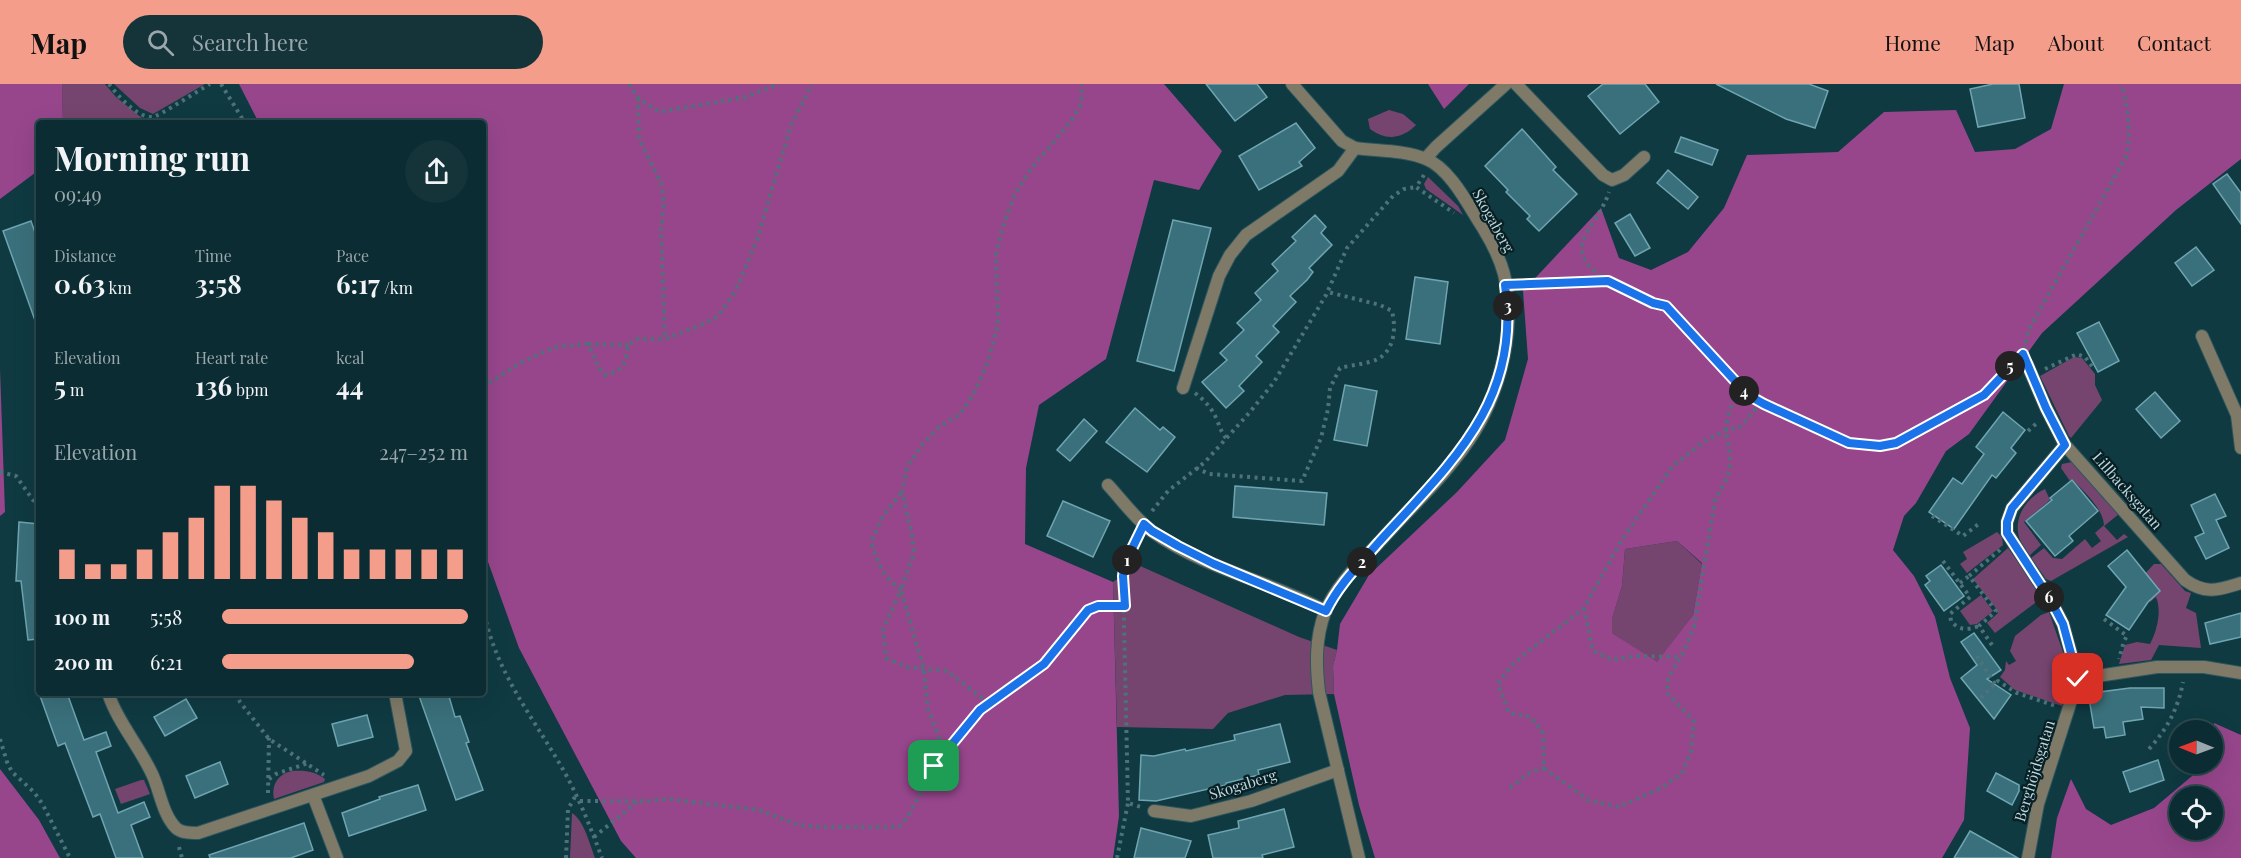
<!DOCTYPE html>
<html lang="en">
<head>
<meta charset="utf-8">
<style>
	body { margin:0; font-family:"Playfair Display",serif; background:#14343a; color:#f1f3f6; height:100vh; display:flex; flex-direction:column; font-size:22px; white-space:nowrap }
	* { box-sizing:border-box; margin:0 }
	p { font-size:20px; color:#9aa7ac }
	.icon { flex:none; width:33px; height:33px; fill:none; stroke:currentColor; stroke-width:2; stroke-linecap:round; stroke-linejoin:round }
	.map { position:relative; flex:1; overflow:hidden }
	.sheet { position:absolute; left:36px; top:36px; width:450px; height:576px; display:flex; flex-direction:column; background:#0b2c32; border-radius:6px; box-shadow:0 6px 24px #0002,0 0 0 2px #2b484d }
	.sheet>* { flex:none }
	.needle { width:39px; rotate:271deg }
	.tools { position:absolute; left:2169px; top:636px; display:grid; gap:12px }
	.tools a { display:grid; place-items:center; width:54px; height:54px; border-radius:50%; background:#0b2c32; box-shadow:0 6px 24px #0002,0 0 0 2px #2b484d; font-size:30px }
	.pin { position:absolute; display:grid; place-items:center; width:51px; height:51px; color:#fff; margin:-26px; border-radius:12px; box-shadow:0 3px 9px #0006 }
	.km { position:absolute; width:30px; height:30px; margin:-15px; border-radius:50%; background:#222; color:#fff; font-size:16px; line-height:30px; text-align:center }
	.round { display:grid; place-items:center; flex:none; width:63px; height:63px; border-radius:32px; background:#14343a }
	.overview { display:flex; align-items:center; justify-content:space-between; height:102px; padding:0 18px }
	h1 { font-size:33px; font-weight:700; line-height:45px }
	.stats { display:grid; grid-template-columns:repeat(3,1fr); gap:9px; height:102px; padding:6px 18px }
	.stats div { display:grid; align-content:center }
	.stats b { font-size:26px; font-weight:700 }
	.stats small { font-size:16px; font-weight:400 }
	.stats p { font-size:16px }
	.chart { height:168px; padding:12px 18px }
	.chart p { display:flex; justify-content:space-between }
	.chart svg { width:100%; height:108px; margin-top:6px; stroke:#f49d8b; stroke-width:6 }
	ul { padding:0 18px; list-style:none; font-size:20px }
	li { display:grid; grid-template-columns:96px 72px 1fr; align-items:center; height:45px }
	li i { height:15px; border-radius:8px; background:#f49d8b }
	header { display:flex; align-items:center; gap:36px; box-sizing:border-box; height:84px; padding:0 30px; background:#f49d8b; color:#111 }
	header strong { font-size:28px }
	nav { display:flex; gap:33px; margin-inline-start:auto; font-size:21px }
	.search { width:420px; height:54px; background:#14343a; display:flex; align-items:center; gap:15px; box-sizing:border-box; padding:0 21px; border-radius:33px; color:#9aa7ac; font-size:22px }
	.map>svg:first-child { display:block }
	.green { fill:#76456f }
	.forest { fill:#97468c; fill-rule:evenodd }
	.building { fill:#3a707b; stroke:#6fa5b1; stroke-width:1.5 }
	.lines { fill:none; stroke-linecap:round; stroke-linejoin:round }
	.minor-casing { stroke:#2e565e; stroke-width:14 }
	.path { stroke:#4d7279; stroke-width:4; stroke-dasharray:3 4.5; stroke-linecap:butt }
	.minor { stroke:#7f7a68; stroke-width:12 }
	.route-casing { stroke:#fff; stroke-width:12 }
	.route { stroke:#1a73e8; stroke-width:8 }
	.labels { text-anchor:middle; stroke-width:4.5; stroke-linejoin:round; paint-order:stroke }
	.street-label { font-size:15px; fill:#bcd7dd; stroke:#081f24 }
</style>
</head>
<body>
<header>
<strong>Map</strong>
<div class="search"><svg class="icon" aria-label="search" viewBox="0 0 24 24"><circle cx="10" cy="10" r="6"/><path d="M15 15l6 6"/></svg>Search here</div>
<nav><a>Home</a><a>Map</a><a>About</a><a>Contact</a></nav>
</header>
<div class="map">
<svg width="2241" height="774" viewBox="0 0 2241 774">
	<rect width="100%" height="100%" fill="#0f3a42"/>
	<g class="green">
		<polygon points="62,0 105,0 116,13 148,39 63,39"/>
		<polygon points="114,0 205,0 153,30 140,24"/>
		<path d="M1389,26L1403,30L1416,41C1402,55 1386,57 1370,45L1368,35Z"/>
		<polygon points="1428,93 1458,122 1463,131 1426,105 1424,100"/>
		<polygon points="2074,273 2082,274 2095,290 2095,301 2102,316 2071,354 2069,352 2040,292"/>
		<path d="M2072,378L2119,430L2104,442L2117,456L2124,450L2128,453L2051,497L2046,495L2031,474L2044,464L2053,474L2062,475L2085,455L2092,464L2101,457L2095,449L2104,441C2103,424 2083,407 2072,395L2070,397L2061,384L2062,380Z"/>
		<path d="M2045,405L2050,416L2024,438L2041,461L2028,473C2028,466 2023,462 2020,456C2012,434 2026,414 2045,405Z"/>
		<polygon points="1997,448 2002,453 2003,461 1967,489 1960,480 1967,475 1963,468"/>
		<polygon points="1677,457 1702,480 1693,531 1657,579 1612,549 1612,535 1622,502 1625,465"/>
		<polygon points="2008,464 2043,513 1995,549 1987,539 1998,529 1998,527 1973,495"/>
		<path d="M2154,480H2161L2185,507L2191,509L2186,524L2196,529L2201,564L2159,561L2151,576L2119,580L2125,561L2137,558L2150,560C2157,547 2162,527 2156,513L2150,518L2141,503L2142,493Z"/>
		<polygon points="1138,481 1299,553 1337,566 1333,582 1334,610 1285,611 1228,629 1213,645 1117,643 1113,498"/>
		<polygon points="1981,511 1993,527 1977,540 1970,541 1960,527"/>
		<polygon points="2049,528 2071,591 2062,622 2015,606 2000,593 2005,586 2006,577 2009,581 2016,577 2010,567 2015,552 2041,531"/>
		<path d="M292,687C305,686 314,687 325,695L324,698L274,715C271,701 278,690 292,687Z"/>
		<polygon points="141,696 144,696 150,710 121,720 115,705"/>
		<path d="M572,729C584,736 590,761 595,774H570Z"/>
	</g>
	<g class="forest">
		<polygon points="0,0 62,0 63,39 39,39 39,86 0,115"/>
		<polygon points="239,0 1164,0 1222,67 1199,106 1154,96 1106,275 1039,321 1026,384 1025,460 1113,498 1119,732 1113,774 636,774 621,757 519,564 483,464 483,39 259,39"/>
		<polygon points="1428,0 1469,0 1444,25"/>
		<path d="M2064,0H2241V75L2176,126L2042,249L1969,350L1946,367L1916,419L1904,432L1893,466L1914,492L1935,533L1950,594L1970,644L1964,736L1942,774H1375L1359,721L1334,610L1333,582L1337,566L1340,540L1369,491L1457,408L1505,356L1528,275L1523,207L1601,124L1619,174L1651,186L1688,168L1724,124L1747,71L1838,68L1884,28L1956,26L1975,68L2015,65L2051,45ZM1677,457L1702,479L1693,531L1657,578L1612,549V535L1622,502L1625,465Z"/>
		<polygon points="0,285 5,428 0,432"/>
		<path d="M2214,639L2241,651V774H2051L2057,734L2071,695L2086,725L2111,741L2154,724L2198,687L2201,680H2212V646ZM2180,712H2212V746H2180Z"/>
		<polygon points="0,685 39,736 60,774 0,774"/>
	</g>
	<g class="building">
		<polygon points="1206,0 1257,0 1267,13 1235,37"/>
		<polygon points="1603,0 1645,0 1659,18 1620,50 1588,12"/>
		<polygon points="1716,0 1809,0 1828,7 1815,44 1786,35"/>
		<polygon points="1993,0 2019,0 2025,34 1978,43 1970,5"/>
		<polygon points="1296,39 1315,64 1299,78 1302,82 1259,106 1239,72"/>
		<polygon points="1522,45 1556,83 1553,86 1577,110 1539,147 1527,135 1530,132 1506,108 1508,106 1485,82"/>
		<polygon points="1681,53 1718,66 1712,81 1675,68"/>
		<polygon points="1668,86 1698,113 1688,125 1657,99"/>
		<polygon points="2227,90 2241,109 2241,140 2213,100"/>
		<polygon points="1630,130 1650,164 1635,172 1615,139"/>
		<polygon points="1315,131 1326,143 1321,149 1332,161 1309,184 1313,188 1307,196 1290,212 1296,218 1273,242 1279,248 1256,272 1262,278 1239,302 1244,307 1226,324 1202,298 1227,276 1220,269 1244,246 1237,239 1261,216 1255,209 1278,187 1272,180 1296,157 1292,153"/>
		<polygon points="1173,136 1211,144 1174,287 1137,277"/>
		<polygon points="31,137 39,160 39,242 37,242 3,147"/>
		<polygon points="2196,163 2214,186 2192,202 2175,179"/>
		<polygon points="1415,193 1448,198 1440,260 1406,255"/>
		<polygon points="2099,238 2119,277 2098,288 2077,249"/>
		<polygon points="1345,301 1377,307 1367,362 1334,356"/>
		<polygon points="2155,308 2180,337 2161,354 2136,325"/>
		<polygon points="1135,324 1160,346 1163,343 1175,353 1147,388 1106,358"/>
		<polygon points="2003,328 2025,346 2011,364 2016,369 1996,394 1992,391 1954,445 1929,428 1953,394 1962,400 1984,370 1976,363"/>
		<polygon points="1084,335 1097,347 1070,377 1057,366"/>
		<polygon points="2072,396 2098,427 2069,452 2073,457 2055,472 2026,437 2052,416 2050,414"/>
		<polygon points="1235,402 1327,409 1324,441 1233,433"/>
		<polygon points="2215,410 2226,432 2216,436 2229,464 2206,475 2195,453 2204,449 2191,421"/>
		<polygon points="1063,417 1110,437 1093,473 1047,452"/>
		<polygon points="19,438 39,440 39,555 28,556 21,497 16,497"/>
		<polygon points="2127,466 2160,507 2148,518 2129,546 2106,531 2126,503 2108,482"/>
		<polygon points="1941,481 1964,512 1944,527 1925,501 1930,497 1926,492"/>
		<polygon points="2241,529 2241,553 2210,560 2205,539"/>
		<polygon points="1974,549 2001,586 1987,595 2011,611 1994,635 1961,594 1977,581 1961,558"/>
		<polygon points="2130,604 2164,604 2164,624 2141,623 2143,635 2123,638 2125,651 2106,654 2104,643 2094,644 2089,614 2093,614 2092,609"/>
		<polygon points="39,609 67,609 84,656 106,648 111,662 96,668 118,729 144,718 150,733 131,741 143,774 116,774 100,730 93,733 65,659 58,662"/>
		<polygon points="418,609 448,609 455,633 460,632 469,658 466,659 483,706 456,716"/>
		<polygon points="186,615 197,634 165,652 154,633"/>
		<polygon points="367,631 373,653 338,662 332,640"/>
		<polygon points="1280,640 1290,678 1258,686 1259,691 1226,699 1226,701 1156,717 1139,716 1141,671 1154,672 1185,665 1186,667 1235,656 1234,651"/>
		<polygon points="2158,676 2164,696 2130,708 2123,688"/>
		<polygon points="220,678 228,700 195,714 186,692"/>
		<polygon points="1996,689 2019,701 2019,707 2012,721 1987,707"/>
		<polygon points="418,701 426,726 349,752 342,729 380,715 379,713"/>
		<polygon points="1284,725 1294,763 1262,771 1263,774 1213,774 1208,751 1239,744 1238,737"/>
		<polygon points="304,739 313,766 291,774 210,774 209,771"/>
		<polygon points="1141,744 1191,757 1185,774 1134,774"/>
		<polygon points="1970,747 2018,774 1954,774"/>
	</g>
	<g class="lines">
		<defs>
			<g id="minor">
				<polyline points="1516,0 1603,91 1612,96 1624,91 1644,73"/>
				<path d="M1355,64C1377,67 1405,66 1426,75C1451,85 1469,123 1483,144C1491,157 1500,175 1504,190C1516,241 1502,302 1475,347C1452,385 1414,420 1384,453C1363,476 1337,499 1325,528C1315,555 1316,581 1319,608L1359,774"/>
				<polyline points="1426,74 1436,63 1506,0"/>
				<polyline points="2202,252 2237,331 2241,364"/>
				<path d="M2027,280L2046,324L2065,361L2185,496C2206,511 2218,506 2241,499"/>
				<polyline points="1183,304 1219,192 1230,171 1246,151 1338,87 1355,64 1342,57 1292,0"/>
				<path d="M1108,401C1122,416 1136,436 1153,448C1205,485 1270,497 1326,527"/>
				<polyline points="2078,595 2157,583 2204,583 2241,589"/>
				<path d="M108,609C118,639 140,663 153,692C160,708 163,731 176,744C181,749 191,749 198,749L369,692L398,677L406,667L395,609"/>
				<polyline points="313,711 337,774"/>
				<polyline points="1154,727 1191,732 1251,717 1338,686"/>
				<polyline points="2028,774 2038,720 2078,595 2063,540 2050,515 2007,449 2007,438 2012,424 2065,361"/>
			</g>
		</defs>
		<use href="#minor" class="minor-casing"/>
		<g class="path">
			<path d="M109,0C118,12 137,34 153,33C159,32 201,5 210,0"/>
			<polyline points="221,0 245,39"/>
			<polyline points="629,0 638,14 659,28 746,13 779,0"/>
			<polyline points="638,14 639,55 661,99 664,119 661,146 665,255"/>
			<polyline points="150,39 151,33"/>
			<polyline points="1424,91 1416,103 1454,129"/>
			<path d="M1607,197C1556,162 1596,148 1609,108"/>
			<polyline points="1522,200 1607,197 1653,219 1666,222 1748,311 1764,320 1849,359 1880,362 1896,359 1984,311 2011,280"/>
			<polyline points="588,260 628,261"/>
			<path d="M2024,266L2029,245L2127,71C2130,47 2129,23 2121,0"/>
			<polyline points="2045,285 2077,270 2085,273 2094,285"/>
			<path d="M1738,300C1735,316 1726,331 1726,347C1727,356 1730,366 1730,376C1731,390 1722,403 1715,416L1694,543L1681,573L1668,594L1667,609L1694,637L1691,667L1682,689L1661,704L1619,723L1588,716L1544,684L1543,649L1531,633L1509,629L1498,600L1511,582L1531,565L1584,524L1621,457L1672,383L1703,358L1726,346L1740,343L1755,326L1764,320"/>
			<path d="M483,303L520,279L555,263L587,260C597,273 594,280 605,291C624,287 626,279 628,261L637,255H665L703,240L718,232L736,206L757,156L791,41L812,0"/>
			<path d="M1195,309C1205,317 1212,324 1217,336C1220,343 1221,348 1226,354"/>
			<polyline points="2028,347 2038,338"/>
			<path d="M1196,384L1209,390L1302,397L1321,354L1328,325L1330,304L1340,284C1351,281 1368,280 1378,275C1395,265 1396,244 1392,227L1380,221L1328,208"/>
			<polyline points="0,388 16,392 33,416 39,420"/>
			<path d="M901,409L883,432L871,458C877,478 884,494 901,506L883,545L886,574L907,583L947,587L990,620"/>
			<polyline points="1152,427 1168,407 1205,378 1250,328 1274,298 1326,211 1347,164 1393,112 1404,105 1416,103"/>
			<polyline points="1932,432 1963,452 1980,439"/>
			<polyline points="1137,454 1125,479 1123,492 1128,719 1141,723"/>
			<path d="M1943,477L1970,513L1950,530L1951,537C1959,547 1968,546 1979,542"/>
			<polyline points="1960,499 1969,492"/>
			<path d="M483,523C494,585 530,629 561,682C578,711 590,742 602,774"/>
			<polyline points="1584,524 1593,567 1612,576 1635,572 1681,573"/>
			<polyline points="2104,535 2127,552 2124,557 2119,575"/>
			<polyline points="1992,561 1979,542 1996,527 1969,492 2001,465"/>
			<polyline points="1977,572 1995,600"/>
			<polyline points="236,609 240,618 269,655 324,691"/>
			<polyline points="1981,614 1998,597 2017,609 2056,622"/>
			<polyline points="0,655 7,678 12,688 34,708 43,721 70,774"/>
			<path d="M2149,665C2167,645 2178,625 2183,598"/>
			<polyline points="945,669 928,625 924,586 901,506 914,469 912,451 902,408 907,383 922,361 939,343 960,330 974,309 987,280 998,241 996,170 1002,145 1015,110 1030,86 1071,37 1081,20 1082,0"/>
			<polyline points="269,695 276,690 308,679"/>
			<polyline points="1510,704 1529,689 1544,684"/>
			<polyline points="268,709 269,654"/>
			<polyline points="580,717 648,717 669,715 759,726 798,741 822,743 891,743 900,742 907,734 935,682 980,626 1017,601 1044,580 1088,526 1098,522 1125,522"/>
			<polyline points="594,753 638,717"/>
			<polyline points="179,763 182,774"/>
			<polyline points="566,774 568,725 576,711"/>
			<polyline points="1117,774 1128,719"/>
		</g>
		<use href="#minor" class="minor"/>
	</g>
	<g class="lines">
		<defs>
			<path id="route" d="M934,682L980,626L1044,580L1088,526L1098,522H1125L1123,492L1125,479L1144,440L1152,447L1178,462L1214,480L1326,527C1339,500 1360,480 1379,458C1450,380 1522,317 1505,201L1608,197L1653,219L1666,222L1748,311L1764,320L1849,359L1880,362L1896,359L1984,311L2023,270L2046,324L2065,361L2012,424L2007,438V449L2050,515L2063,540L2078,595"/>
		</defs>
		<use href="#route" class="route-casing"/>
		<use href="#route" class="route"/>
	</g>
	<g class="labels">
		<g class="street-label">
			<text transform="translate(1493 137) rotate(61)" y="5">Skogaberg</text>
			<text transform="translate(2127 407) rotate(49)" y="5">Lillbacksgatan</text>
			<text transform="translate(2035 687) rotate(-73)" y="5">Berghöjdsgatan</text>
			<text transform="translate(1243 701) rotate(-17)" y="5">Skogaberg</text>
		</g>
	</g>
</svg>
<div class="tools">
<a><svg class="needle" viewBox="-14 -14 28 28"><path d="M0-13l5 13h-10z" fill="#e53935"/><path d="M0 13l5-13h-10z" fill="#9aa7ac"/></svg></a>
<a><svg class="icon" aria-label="locate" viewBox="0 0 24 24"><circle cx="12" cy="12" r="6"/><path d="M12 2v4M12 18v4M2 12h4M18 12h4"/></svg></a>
</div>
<div class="pin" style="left:934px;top:682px;background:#1e9e55"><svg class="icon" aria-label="arrive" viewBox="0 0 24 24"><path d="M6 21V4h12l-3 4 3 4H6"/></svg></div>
<div class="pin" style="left:2078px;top:595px;background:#d93025"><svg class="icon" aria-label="check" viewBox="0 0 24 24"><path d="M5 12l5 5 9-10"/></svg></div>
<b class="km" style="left:1127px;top:476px">1</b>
<b class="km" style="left:1362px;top:478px">2</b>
<b class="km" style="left:1508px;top:222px">3</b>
<b class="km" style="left:1744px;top:307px">4</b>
<b class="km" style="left:2010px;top:282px">5</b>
<b class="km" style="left:2049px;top:513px">6</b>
<section class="sheet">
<div class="overview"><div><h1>Morning run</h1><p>09:49</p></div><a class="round"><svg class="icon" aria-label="share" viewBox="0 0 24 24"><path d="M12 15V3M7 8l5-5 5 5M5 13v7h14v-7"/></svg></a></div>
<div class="stats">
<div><p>Distance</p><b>0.63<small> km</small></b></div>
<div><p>Time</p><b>3:58</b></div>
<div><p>Pace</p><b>6:17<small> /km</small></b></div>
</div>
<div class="stats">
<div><p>Elevation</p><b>5<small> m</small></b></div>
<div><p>Heart rate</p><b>136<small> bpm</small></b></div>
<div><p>kcal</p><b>44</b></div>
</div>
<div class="chart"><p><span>Elevation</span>247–252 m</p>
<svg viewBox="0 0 160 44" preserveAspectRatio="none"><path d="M5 44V32M15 44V38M25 44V38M35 44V32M45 44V25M55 44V19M65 44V6M75 44V6M85 44V12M95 44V19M105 44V25M115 44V32M125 44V32M135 44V32M145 44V32M155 44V32"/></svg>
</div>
<ul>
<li><b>100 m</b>5:58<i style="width:100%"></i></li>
<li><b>200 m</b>6:21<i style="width:78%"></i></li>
</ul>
</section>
</div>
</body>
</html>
